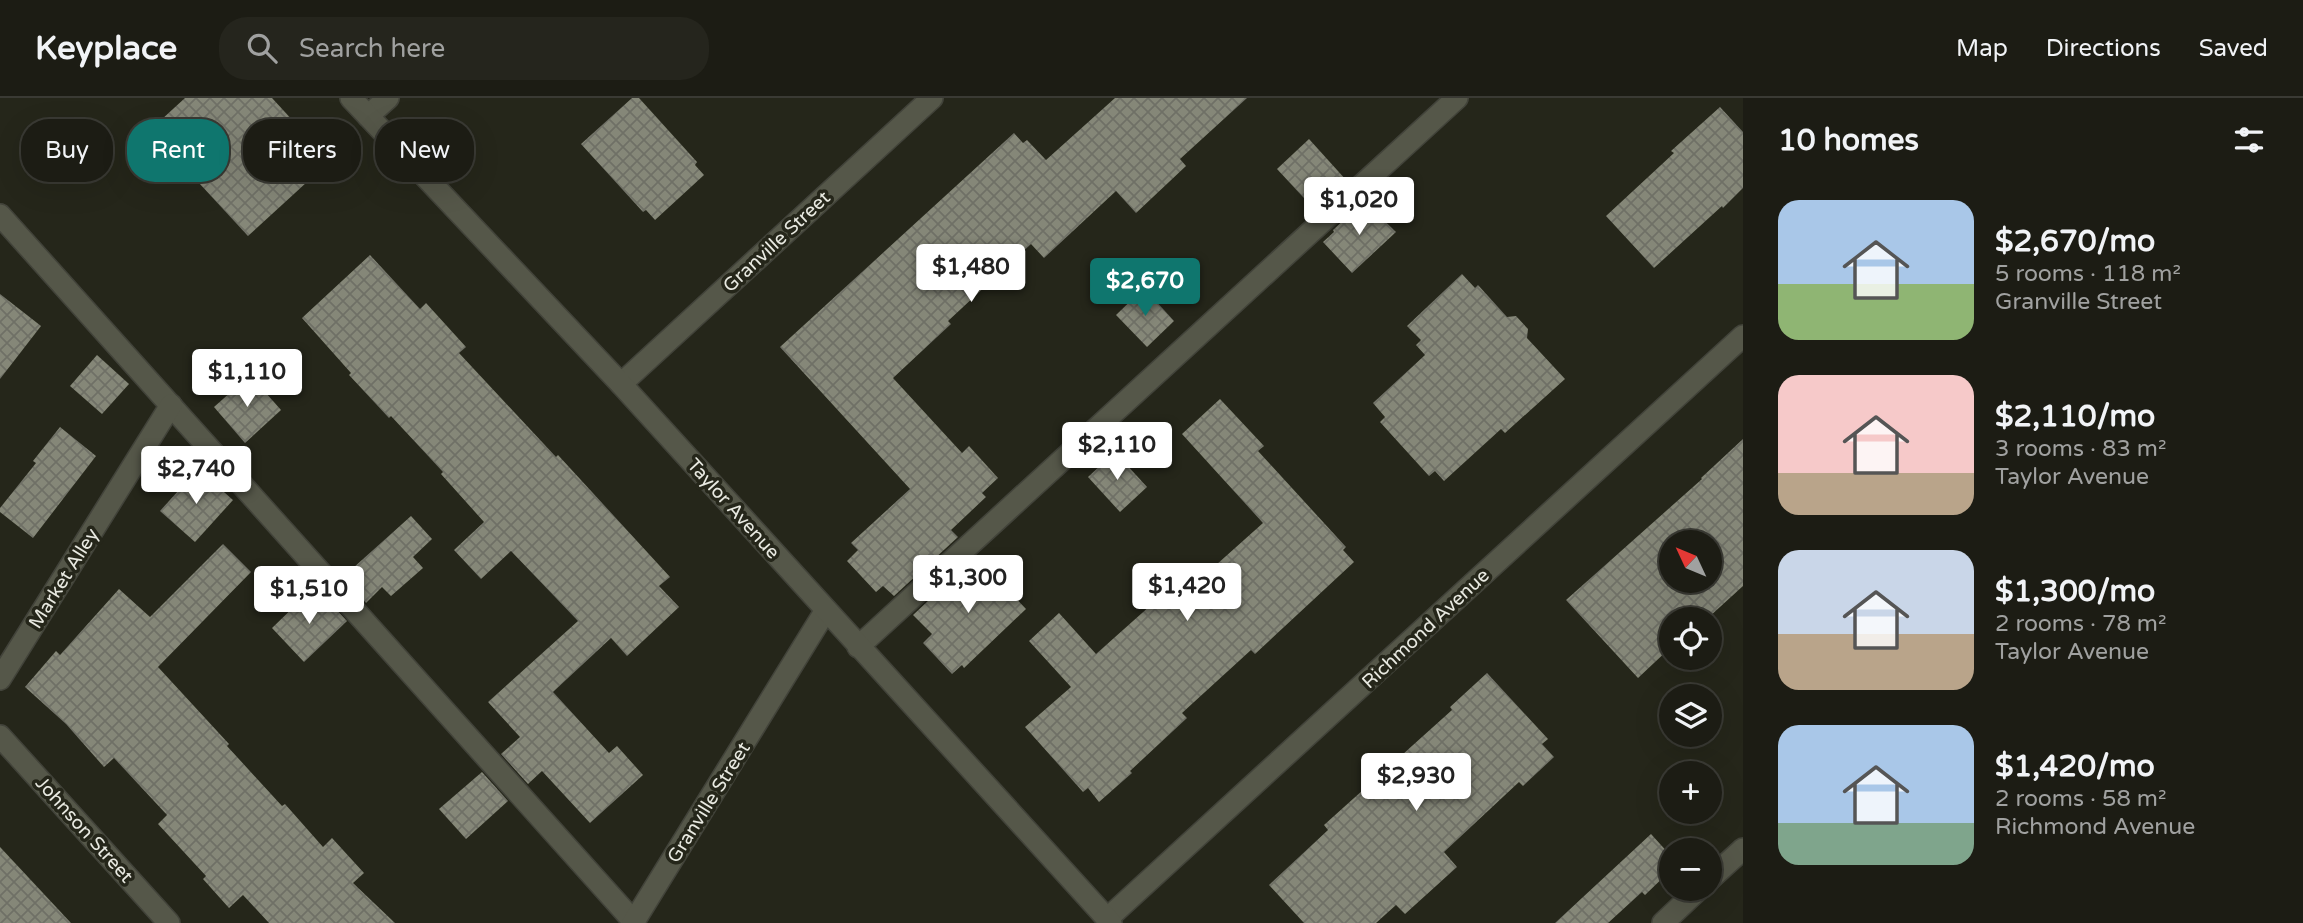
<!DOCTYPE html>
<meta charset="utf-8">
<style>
:root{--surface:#1c1c14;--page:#25251d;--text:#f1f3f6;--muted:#a0a1a0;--line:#3a3a34;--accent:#0f766e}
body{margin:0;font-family:"Varela Round",sans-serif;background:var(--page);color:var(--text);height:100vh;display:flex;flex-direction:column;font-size:26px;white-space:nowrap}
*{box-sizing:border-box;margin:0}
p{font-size:23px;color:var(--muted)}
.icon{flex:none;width:38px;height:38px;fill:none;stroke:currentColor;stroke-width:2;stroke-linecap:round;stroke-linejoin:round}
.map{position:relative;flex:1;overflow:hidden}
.drawer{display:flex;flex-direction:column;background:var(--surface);width:560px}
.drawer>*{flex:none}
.top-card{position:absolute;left:21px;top:21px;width:665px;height:63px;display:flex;gap:14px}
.needle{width:46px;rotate:314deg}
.tools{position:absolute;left:1659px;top:432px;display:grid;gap:14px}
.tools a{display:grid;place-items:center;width:63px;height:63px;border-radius:50%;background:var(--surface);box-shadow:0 7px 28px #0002,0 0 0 2px var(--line);font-size:35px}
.price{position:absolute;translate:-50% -60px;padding:0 16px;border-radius:7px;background:#fff;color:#222;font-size:23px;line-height:46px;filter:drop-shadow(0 2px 4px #0008)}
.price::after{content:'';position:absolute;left:50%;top:42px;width:21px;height:16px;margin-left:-10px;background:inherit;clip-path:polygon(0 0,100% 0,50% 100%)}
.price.on{background:var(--accent);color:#fff}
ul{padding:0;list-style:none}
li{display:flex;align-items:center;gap:21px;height:175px;padding:0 35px}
li span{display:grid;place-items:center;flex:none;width:196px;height:140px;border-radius:21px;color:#555}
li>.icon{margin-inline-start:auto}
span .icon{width:84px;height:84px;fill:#fffc;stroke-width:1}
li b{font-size:30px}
h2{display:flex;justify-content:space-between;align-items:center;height:84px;padding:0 35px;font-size:30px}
.chip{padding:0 24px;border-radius:28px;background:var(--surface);box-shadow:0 7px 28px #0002,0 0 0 2px var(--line);font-size:24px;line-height:63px}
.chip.on{background:var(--accent);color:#fff}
header{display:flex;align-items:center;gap:42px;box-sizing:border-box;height:98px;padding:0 35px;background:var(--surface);border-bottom:2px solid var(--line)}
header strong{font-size:33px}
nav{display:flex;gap:38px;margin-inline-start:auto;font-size:24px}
.search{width:490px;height:63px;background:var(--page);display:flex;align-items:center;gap:18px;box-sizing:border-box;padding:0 24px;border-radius:28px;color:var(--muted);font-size:26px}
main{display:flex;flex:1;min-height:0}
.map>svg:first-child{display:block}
.building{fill:url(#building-cross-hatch);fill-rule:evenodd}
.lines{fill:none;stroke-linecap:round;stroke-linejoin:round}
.lane-casing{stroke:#42433a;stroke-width:24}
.street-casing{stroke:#42433a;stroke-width:24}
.secondary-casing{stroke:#42433a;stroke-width:24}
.lane{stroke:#555749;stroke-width:21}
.street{stroke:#555749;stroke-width:21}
.secondary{stroke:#555749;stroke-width:21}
.labels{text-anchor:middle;stroke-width:7;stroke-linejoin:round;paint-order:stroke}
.street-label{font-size:19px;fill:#e8e9e1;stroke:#25261a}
</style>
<header>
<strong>Keyplace</strong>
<div class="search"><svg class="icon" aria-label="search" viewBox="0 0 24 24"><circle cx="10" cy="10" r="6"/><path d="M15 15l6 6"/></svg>Search here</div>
<nav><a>Map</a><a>Directions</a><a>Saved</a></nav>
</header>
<main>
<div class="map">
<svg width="1743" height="825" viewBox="0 0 1743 825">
<defs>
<pattern id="building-cross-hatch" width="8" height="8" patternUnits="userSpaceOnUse" patternTransform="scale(1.75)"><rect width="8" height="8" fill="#858778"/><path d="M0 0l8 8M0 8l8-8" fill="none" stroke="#6f7066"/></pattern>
</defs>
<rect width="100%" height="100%" fill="#25261a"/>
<g class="building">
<polygon points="185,0 272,0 330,63 248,138 150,32"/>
<polygon points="632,0 639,0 697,64 695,67 704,77 655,122 646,112 643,114 581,46"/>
<polygon points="1115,0 1247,0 1180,61 1186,68 1136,115 1116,93 1044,160 1031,146 948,223 951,226 893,280 962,355 969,348 998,380 982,395 986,399 951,432 958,439 894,498 883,488 876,494 847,463 858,452 851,445 910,391 780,249 1014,35 1023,45 1027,42 1046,62"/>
<polygon points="1720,9 1743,34 1743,90 1723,110 1722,108 1654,170 1606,118 1674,55 1671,53"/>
<polygon points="1309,41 1347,83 1315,112 1277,71"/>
<polygon points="1364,103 1396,134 1352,175 1323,144 1334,134 1333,132"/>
<polygon points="370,157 420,211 426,205 466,249 459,255 556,359 558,357 670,479 659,488 679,509 627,558 611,540 553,594 609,655 617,648 643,677 590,725 542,673 528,686 501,656 520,639 488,604 578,523 511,453 481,481 454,452 484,424 441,376 443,374 391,318 389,320 349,277 351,275 302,220"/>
<polygon points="1462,176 1475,190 1478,187 1507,219 1516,218 1528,231 1527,240 1565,281 1505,335 1501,331 1444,383 1435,373 1429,378 1380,324 1385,319 1373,305 1425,257 1416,247 1421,242 1407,228"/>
<polygon points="1144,190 1174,223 1147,249 1116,217"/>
<polygon points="0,196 41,228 0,281"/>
<polygon points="97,257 129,286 102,316 70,288"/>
<polygon points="250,277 281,312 245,345 214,309"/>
<polygon points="1220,301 1264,348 1258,353 1346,449 1343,452 1354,464 1255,556 1251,552 1182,615 1187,620 1130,673 1132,675 1099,704 1088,690 1083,694 1025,629 1071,589 1029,543 1059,515 1096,556 1160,499 1169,509 1263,425 1182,336"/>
<polygon points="60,329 96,358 33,440 0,414 0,410 36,365 33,363"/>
<path d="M1743,341V488L1709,519L1707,516L1702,522H1671V549L1638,580L1566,502L1702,381L1701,380ZM1671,444H1710V483H1671Z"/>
<polygon points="1115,354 1147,389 1120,414 1088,379"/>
<polygon points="198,371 233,402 195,444 160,413"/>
<polygon points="411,418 432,441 413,459 423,470 391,498 382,489 366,505 343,479"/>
<polygon points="223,446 251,474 158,569 229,646 227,648 282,708 285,706 323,749 332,740 364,775 353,785 395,825 269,825 243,797 229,810 203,781 206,778 158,726 167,717 114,660 104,669 66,626 25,589 56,553 60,557 119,491 150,519"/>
<polygon points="976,458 1026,511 964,570 962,567 952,576 923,545 932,536 913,517"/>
<polygon points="323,497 347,523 304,564 272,530 302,501 310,509"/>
<polygon points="1487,575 1548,641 1542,646 1554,659 1523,688 1519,684 1444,754 1457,769 1405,816 1396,807 1376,825 1304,825 1269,787 1328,732 1324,727 1452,612 1450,609"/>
<polygon points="482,674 508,703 466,741 439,711"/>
<polygon points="1651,736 1671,758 1671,772 1645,797 1642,794 1608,825 1555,825"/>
<polygon points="0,749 71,825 0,825"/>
</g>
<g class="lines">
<defs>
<g id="lane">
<polyline points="368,18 388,0"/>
<polyline points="0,117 635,825"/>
<polyline points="858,549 1457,0"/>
<polyline points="1710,781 1743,751"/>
<polyline points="1663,825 1699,791"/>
</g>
<g id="street">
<polyline points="621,286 932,0"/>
<polyline points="0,581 171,307"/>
<polyline points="0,638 169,825"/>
<polyline points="1107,821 1743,238"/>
<polyline points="633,825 826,512"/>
</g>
<polyline id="secondary" points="351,0 621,286 1111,825"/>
</defs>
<use href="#lane" class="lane-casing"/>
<use href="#street" class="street-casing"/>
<use href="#secondary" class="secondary-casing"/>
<use href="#lane" class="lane"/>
<use href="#street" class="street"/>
<use href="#secondary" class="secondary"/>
</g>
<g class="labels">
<g class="street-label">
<text transform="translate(776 143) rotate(-43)" y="7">Granville Street</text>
<text transform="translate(734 410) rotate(48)" y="7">Taylor Avenue</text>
<text transform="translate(63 480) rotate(-58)" y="7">Market Alley</text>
<text transform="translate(1425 530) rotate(-43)" y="7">Richmond Avenue</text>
<text transform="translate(708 704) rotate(-58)" y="7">Granville Street</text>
<text transform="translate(85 731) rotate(48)" y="7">Johnson Street</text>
</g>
</g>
</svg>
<div class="tools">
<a><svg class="needle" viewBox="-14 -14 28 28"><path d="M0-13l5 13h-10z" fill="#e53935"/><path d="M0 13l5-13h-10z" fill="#a0a1a0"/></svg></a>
<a><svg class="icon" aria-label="locate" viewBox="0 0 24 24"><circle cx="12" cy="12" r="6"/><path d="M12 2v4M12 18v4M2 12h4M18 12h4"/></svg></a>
<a><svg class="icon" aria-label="layers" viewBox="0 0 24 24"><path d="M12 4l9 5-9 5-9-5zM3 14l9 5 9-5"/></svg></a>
<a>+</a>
<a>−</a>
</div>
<b class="price" style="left:1359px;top:139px">$1,020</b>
<b class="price" style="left:971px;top:206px">$1,480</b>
<b class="price on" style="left:1145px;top:220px">$2,670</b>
<b class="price" style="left:247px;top:311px">$1,110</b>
<b class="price" style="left:1117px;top:384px">$2,110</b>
<b class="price" style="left:196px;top:408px">$2,740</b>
<b class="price" style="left:968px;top:517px">$1,300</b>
<b class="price" style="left:1187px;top:525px">$1,420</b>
<b class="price" style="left:309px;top:528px">$1,510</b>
<b class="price" style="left:1416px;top:715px">$2,930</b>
<div class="top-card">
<a class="chip">Buy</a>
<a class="chip on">Rent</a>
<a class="chip">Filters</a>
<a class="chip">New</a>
</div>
</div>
<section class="drawer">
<h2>10 homes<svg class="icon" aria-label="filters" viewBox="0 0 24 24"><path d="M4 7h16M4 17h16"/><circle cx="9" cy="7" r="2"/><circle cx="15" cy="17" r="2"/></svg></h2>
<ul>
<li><span style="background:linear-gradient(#a9c7e8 60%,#8fb573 0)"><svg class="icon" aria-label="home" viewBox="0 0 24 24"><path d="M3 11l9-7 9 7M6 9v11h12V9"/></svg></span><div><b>$2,670/mo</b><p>5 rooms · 118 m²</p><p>Granville Street</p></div></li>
<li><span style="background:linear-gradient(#f6c9c9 70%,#b9a48a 0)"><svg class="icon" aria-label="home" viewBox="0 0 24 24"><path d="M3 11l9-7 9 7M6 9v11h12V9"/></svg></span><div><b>$2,110/mo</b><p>3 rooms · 83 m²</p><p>Taylor Avenue</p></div></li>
<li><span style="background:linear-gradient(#c9d6e8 60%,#b9a48a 0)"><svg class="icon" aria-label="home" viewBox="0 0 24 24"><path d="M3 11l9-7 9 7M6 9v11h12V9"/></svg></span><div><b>$1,300/mo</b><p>2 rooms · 78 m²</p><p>Taylor Avenue</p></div></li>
<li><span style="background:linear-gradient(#a9c7e8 70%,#7fa58c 0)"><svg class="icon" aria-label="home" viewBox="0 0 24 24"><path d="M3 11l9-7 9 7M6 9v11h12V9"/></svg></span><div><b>$1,420/mo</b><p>2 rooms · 58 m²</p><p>Richmond Avenue</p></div></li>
</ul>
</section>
</main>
